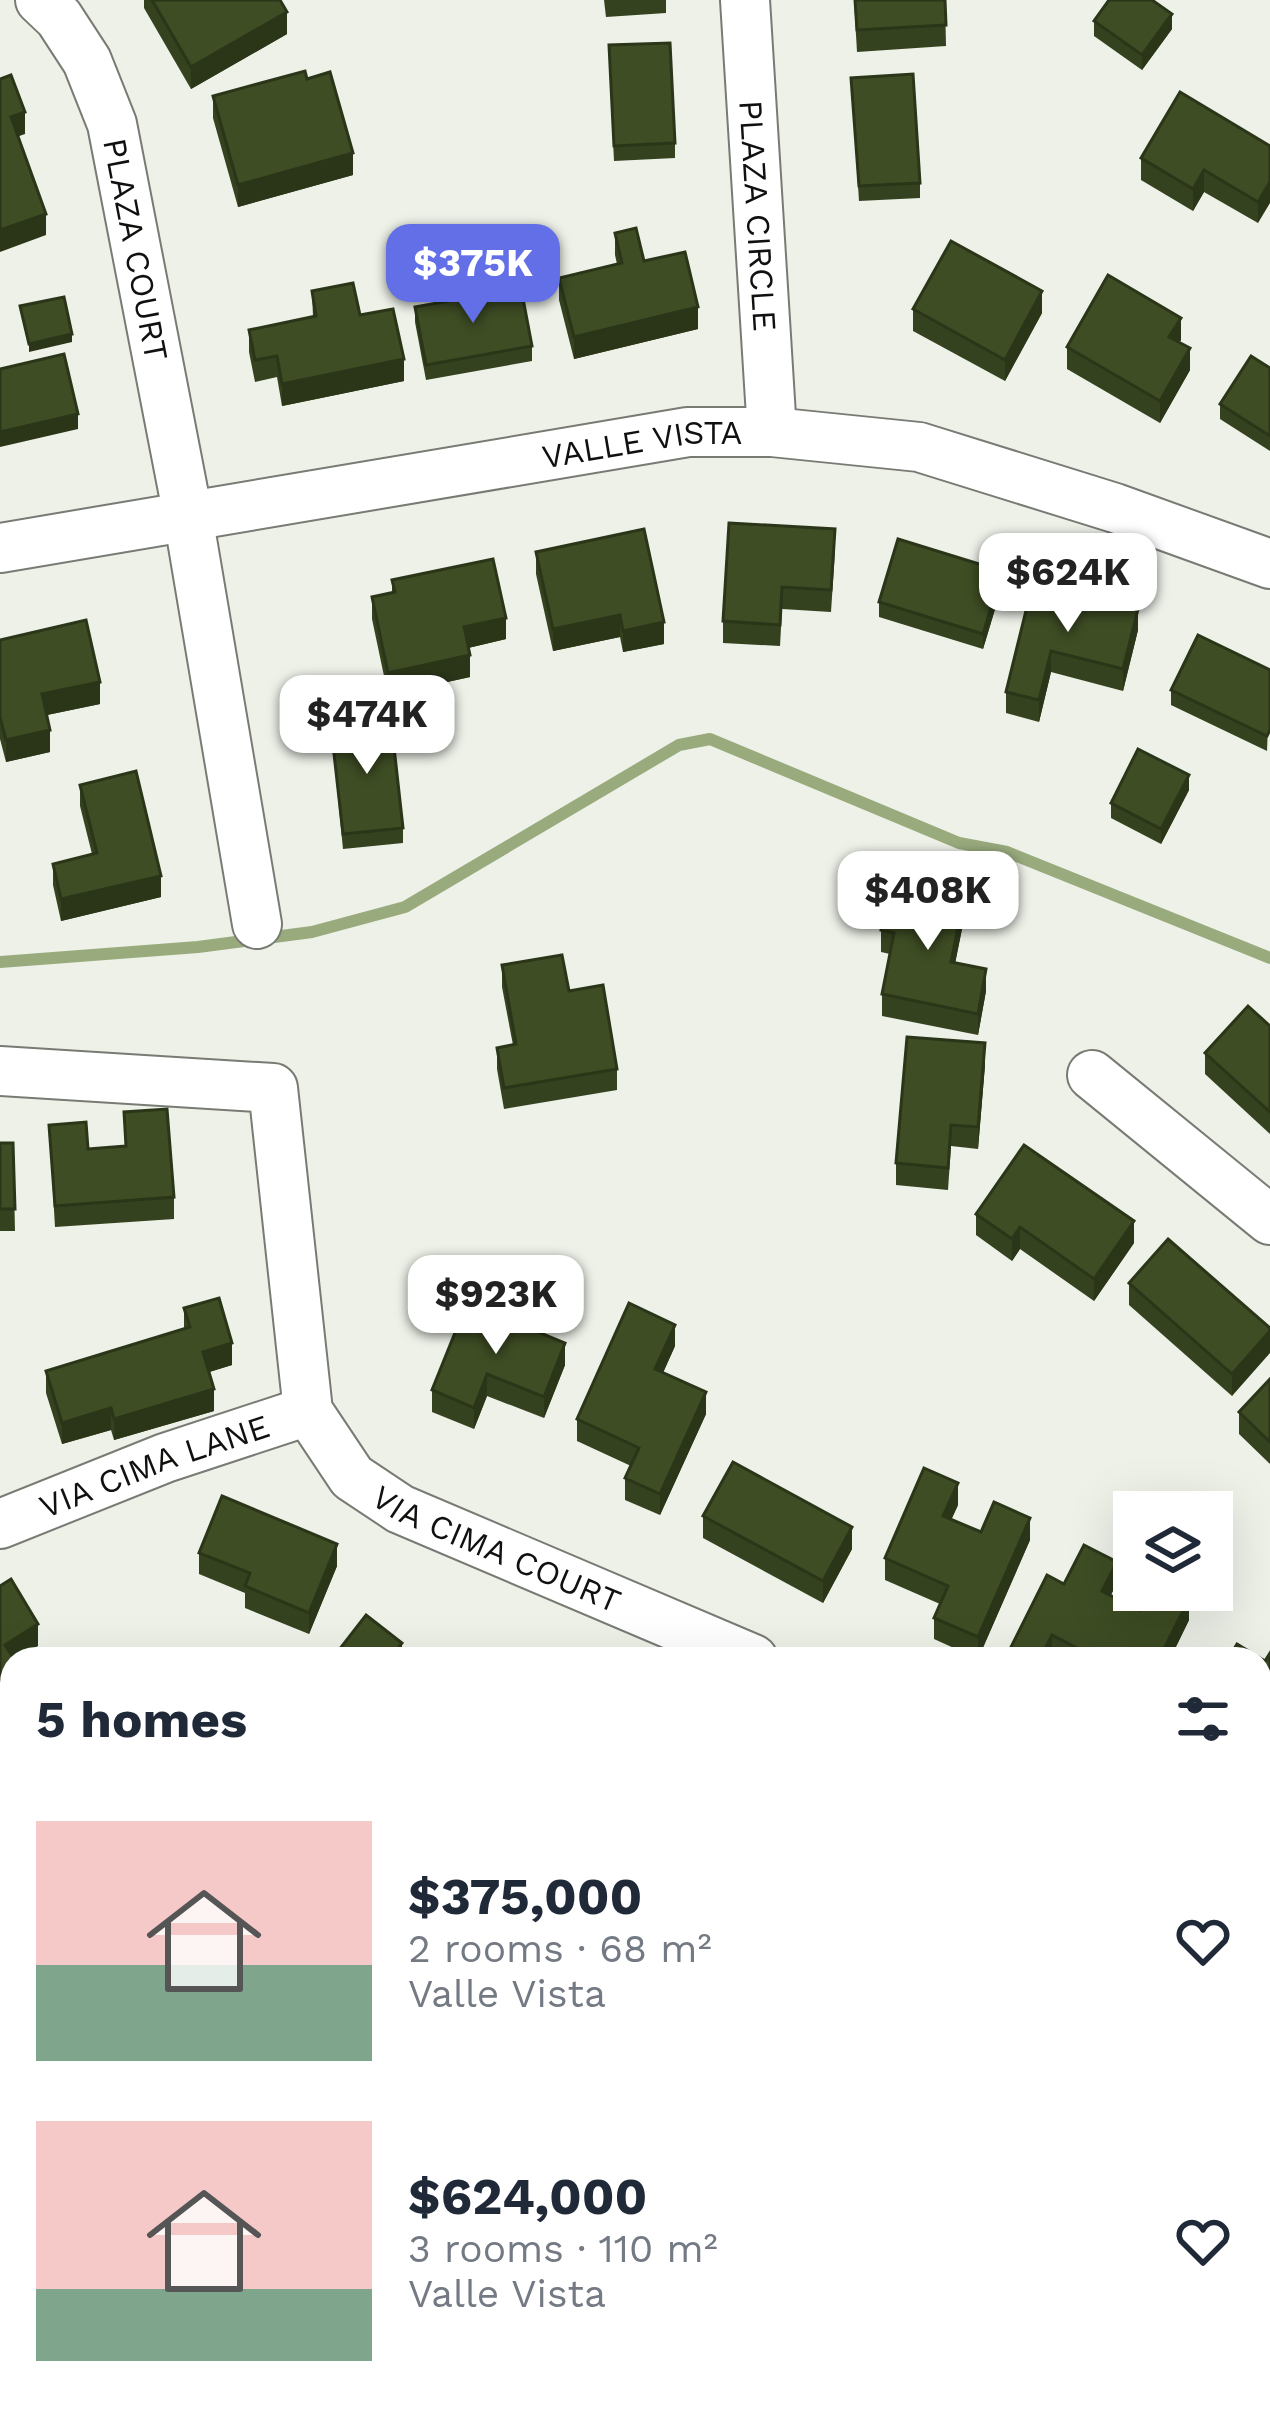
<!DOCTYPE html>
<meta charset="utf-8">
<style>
:root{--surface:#fff;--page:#f6f6f7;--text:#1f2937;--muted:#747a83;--accent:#626fe7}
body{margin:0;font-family:"Work Sans",sans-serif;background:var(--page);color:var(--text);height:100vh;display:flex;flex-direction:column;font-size:45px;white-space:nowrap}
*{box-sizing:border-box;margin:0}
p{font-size:39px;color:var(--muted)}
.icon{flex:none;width:66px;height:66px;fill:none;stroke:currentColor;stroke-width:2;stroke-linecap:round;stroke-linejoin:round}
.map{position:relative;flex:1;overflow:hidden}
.panel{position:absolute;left:0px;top:1647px;width:1272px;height:768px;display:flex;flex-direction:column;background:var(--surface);border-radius:36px 36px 0 0;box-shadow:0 12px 48px #0002}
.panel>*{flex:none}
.tools{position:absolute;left:1113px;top:1491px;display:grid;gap:24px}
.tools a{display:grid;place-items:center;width:120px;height:120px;border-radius:0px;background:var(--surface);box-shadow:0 12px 48px #0002;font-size:60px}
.price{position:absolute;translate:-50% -102px;padding:0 27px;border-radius:24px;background:#fff;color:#222;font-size:39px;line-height:78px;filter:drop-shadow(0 3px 6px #0008)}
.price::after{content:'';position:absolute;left:50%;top:72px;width:36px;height:27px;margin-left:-18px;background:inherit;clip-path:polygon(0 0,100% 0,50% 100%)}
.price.current{background:var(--accent);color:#fff}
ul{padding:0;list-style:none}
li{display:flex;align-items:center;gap:36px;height:300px;padding:0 36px}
li span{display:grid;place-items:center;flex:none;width:336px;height:240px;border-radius:0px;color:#555}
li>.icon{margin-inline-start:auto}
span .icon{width:144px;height:144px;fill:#fffc;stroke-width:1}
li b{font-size:51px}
h2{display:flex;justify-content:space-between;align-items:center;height:144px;padding:0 36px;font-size:51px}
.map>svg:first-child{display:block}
.green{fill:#d2dfc0}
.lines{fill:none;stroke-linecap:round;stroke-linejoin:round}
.stream{stroke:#99aa7d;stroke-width:12}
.street-casing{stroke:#787b73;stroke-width:52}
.street{stroke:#fff;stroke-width:48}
.wall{fill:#35421f}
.shaded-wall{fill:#2b3619}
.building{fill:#3e4d24;stroke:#2b3619;stroke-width:3}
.labels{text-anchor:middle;stroke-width:12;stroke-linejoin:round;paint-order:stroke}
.street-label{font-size:33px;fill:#0f110e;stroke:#fafef5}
</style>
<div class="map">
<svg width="1270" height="2415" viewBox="0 0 1270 2415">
<rect width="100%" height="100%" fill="#edf1e8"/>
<g class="green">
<polygon points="0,1892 12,1920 12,2038 0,2044"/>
<polygon points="329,2403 553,2403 559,2415 331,2415"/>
</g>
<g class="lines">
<polyline class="stream" points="0,962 198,947 312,932 405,907 679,745 710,739 959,843 1007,852 1270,958"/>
<defs>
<g id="street">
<path id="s1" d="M40,0L59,18L87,61L112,124L188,516L257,924"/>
<path id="s2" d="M745,0L772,432"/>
<path id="s3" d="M0,548L688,432H772L919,447L1115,508L1270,564"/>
<path id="s4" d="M0,1071L273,1088L308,1411L352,1477L400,1509L753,1659"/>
<polyline points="1092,1075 1270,1220"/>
<path id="s5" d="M0,1524L165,1458L308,1411"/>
<polyline points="1260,1874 1270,1879"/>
<polyline points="1260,2055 1270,2026"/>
<polyline points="593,2403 598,2415"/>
<polyline points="1136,2415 1139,2403"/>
</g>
</defs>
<use href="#street" class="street-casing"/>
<use href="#street" class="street"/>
</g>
<g class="wall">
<polygon points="144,0 280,0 287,34 191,89 144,8"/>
<polygon points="604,0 666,0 666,13 606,17"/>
<polygon points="854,0 945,0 946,46 857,52"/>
<polygon points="1094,21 1172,29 1142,70 1094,36"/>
<polygon points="609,60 675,143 675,158 614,161"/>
<polygon points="851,78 920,183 920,198 859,201"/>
<polygon points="307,79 353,175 238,207 213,118 213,96"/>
<polygon points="1270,146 1258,223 1204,192 1193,211 1141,180 1141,158"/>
<polygon points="615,233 644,261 698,329 574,359 559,300 559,278 617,264 615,255"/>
<polygon points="312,291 360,315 404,381 282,406 277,377 255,382 249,352 249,330 313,317"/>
<polygon points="415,307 532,346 532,361 426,380 415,322"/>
<polygon points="913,309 1042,313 1005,381 913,331"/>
<polygon points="1181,340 1179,342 1190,370 1160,423 1067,369 1067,347"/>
<polygon points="1270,368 1270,451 1220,419 1220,404"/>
<polygon points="835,551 831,612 782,609 780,646 723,643 723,621"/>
<polygon points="536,552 664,644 623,652 620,637 553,651 536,574"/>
<polygon points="392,580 506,639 468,648 470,677 388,695 372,619 372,597 392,593"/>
<polygon points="1033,582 1138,630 1123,691 1051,672 1039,722 1006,713 1006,692"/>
<polygon points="1002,586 983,649 879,617 879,602"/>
<polygon points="0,640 100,704 47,715 50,752 6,762 0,739"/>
<polygon points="1270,670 1267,751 1171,705 1171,690"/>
<polygon points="331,727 403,828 403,843 343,849"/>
<polygon points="80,785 161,897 61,921 53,885 53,864 92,854 80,806"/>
<polygon points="1189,790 1161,844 1111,818 1111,803"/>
<polygon points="963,924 955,963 986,991 978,1035 882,1016 882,994 890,954 881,952 881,930"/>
<polygon points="502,965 569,991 617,1069 617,1090 504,1109 497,1069 497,1048 513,1045 502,987"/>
<polygon points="1270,1026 1270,1134 1205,1074 1205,1053"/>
<polygon points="985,1065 978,1149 951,1146 948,1190 896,1185 896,1163"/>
<polygon points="124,1112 174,1197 174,1219 55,1227 49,1125 88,1149 125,1146"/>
<polygon points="0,1143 13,1143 15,1231 0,1231"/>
<polygon points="976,1214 1134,1243 1094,1301 1020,1249 1012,1261 976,1235"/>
<polygon points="1129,1283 1270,1328 1232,1396 1129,1305"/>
<polygon points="184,1308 232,1365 209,1372 214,1411 114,1440 111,1430 62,1444 46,1393 46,1371 184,1329"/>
<polygon points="565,1343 565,1365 544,1418 487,1396 474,1429 432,1412 432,1390"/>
<polygon points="675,1346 663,1373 706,1414 660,1515 625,1500 625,1478 631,1466 577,1441 577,1419"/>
<polygon points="1270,1379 1270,1464 1239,1434 1239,1412"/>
<polygon points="958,1505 951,1520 981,1532 1030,1540 978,1659 934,1639 934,1618 940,1604 885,1580 885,1558"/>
<polygon points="703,1516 852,1549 823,1603 703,1538"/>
<polygon points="199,1553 337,1566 309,1634 245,1608 245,1593 199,1574"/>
<polygon points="1117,1583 1110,1596 1139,1610 1189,1620 1170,1659 1056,1659 1052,1657 1051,1659 1010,1659 1010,1649 1064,1584"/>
<polygon points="1260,2253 1270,2253 1270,2325 1260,2320"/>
<polygon points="1270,2327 1270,2393 1260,2388 1260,2348"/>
<polygon points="889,2403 1041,2403 1036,2415 915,2415"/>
</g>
<g class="shaded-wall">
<polygon points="287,12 287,34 191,89 191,67"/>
<polygon points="1172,14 1172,29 1142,70 1142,55"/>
<polygon points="25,112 25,134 11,139 11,117"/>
<polygon points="353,153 353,175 238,207 238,185"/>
<polygon points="1204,170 1204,192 1193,211 1193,189"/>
<polygon points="1270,182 1270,203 1258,223 1258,202"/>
<polygon points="46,214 46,235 0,252 0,230"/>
<polygon points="1042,291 1042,313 1005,381 1005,360"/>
<polygon points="698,307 698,329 574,359 574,337"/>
<polygon points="1181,318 1181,340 1169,358 1169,337"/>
<polygon points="72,334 72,342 29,352 29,344"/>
<polygon points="1190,348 1190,370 1160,423 1160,401"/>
<polygon points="404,359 404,381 282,406 282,384"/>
<polygon points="78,414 78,429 0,447 0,432"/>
<polygon points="1002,571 1002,586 983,649 983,634"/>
<polygon points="1138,609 1138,630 1123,691 1123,669"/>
<polygon points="620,615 620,637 553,651 553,629"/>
<polygon points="506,618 506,639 464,649 464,627"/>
<polygon points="664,622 664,644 623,652 623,631"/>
<polygon points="1051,651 1051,672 1039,722 1039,700"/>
<polygon points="470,655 470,677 388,695 388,673"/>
<polygon points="100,682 100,704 42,716 42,694"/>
<polygon points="50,730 50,752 6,762 6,740"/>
<polygon points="1189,775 1189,790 1161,844 1161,829"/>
<polygon points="161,876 161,897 61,921 61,899"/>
<polygon points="963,902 963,924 951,984 951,962"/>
<polygon points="986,969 986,991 978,1035 978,1014"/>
<polygon points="985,1043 985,1065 978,1149 978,1127"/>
<polygon points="1134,1221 1134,1243 1094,1301 1094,1279"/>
<polygon points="1020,1227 1020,1249 1012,1261 1012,1239"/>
<polygon points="675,1325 675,1346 655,1390 655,1369"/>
<polygon points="1270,1331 1270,1353 1232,1396 1232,1374"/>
<polygon points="232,1343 232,1365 203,1374 203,1352"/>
<polygon points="565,1343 565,1365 544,1418 544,1397"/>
<polygon points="487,1374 487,1396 474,1429 474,1408"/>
<polygon points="214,1389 214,1411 114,1440 114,1419"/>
<polygon points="706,1392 706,1414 660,1515 660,1494"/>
<polygon points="111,1408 111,1430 62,1444 62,1423"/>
<polygon points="958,1483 958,1505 943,1538 943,1516"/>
<polygon points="1030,1518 1030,1540 978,1659 978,1637"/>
<polygon points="852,1527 852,1549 823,1603 823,1581"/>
<polygon points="337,1544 337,1566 309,1634 309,1613"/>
<polygon points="1117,1562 1117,1583 1102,1613 1102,1591"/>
<polygon points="1189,1599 1189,1620 1170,1659 1159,1659"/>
<polygon points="38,1624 38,1646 17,1659 12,1659 5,1645"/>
<polygon points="1052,1635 1052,1657 1051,1659 1040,1659"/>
<polygon points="402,1643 402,1658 390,1659"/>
<polygon points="12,1667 12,1689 0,1697 0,1675"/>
<polygon points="1270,1777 1270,1798 1260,1814 1260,1793"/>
<polygon points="1032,2403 1041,2403 1036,2415 1027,2415"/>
</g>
<g class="building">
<polygon points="152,0 280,0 287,12 191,67"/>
<polygon points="855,0 945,0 946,25 857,30"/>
<polygon points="1109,0 1152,0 1172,14 1142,55 1094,21"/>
<polygon points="670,43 675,143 614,146 609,45"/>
<polygon points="305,71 307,79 330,72 353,153 238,185 213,96"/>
<polygon points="913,74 920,183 859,186 851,78"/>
<polygon points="11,75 25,112 11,117 46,214 0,230 0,79"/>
<polygon points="1180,92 1270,146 1270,182 1258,202 1204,170 1193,189 1141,158"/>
<polygon points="636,228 644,261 685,252 698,307 574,337 559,278 622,263 615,233"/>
<polygon points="951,241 1042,291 1005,360 913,309"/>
<polygon points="1108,275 1181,318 1169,337 1190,348 1160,401 1067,347"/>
<polygon points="353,283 360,315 393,309 404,359 282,384 277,356 255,360 249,330 316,316 312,291"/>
<polygon points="521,288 532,346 426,365 415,307"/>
<polygon points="64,297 72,334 29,344 20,306"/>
<polygon points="64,354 78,414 0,432 0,369"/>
<polygon points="1251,356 1270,368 1270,436 1220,404"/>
<polygon points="729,523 835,529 831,590 782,587 780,625 723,621"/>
<polygon points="644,529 664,622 623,631 620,615 553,629 536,552"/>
<polygon points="898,539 1002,571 983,634 879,602"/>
<polygon points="493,559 506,618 464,627 470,655 388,673 372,597 395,592 392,580"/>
<polygon points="1033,582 1138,609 1123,669 1051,651 1039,700 1006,692"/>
<polygon points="86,620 100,682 42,694 50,730 6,740 0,717 0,640"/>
<polygon points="1198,635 1270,670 1270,730 1267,736 1171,690"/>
<polygon points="391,720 403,828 343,834 331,727"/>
<polygon points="1138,749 1189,775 1161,829 1111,803"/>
<polygon points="136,771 161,876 61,899 53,864 97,853 80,785"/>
<polygon points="889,887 963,902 951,962 986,969 978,1014 882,994 894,933 881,930"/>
<polygon points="562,955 569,991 603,985 617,1069 504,1088 497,1048 516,1044 502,965"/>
<polygon points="1248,1006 1270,1026 1270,1112 1205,1053"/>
<polygon points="907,1037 985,1043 978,1127 951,1125 948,1168 896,1163"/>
<polygon points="167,1109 174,1197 55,1206 49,1125 86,1122 88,1149 126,1146 124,1112"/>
<polygon points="0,1143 13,1143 15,1209 0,1209"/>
<polygon points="1024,1145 1134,1221 1094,1279 1020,1227 1012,1239 976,1214"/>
<polygon points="1168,1239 1270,1328 1270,1331 1232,1374 1129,1283"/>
<polygon points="219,1298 232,1343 203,1352 214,1389 114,1419 111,1408 62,1423 46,1371 190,1327 184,1308"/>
<polygon points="467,1303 565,1343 544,1397 487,1374 474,1408 432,1390"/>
<polygon points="629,1303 675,1325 655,1369 706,1392 660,1494 625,1478 639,1448 577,1419"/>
<polygon points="1270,1379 1270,1442 1239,1412"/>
<polygon points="733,1462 852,1527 823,1581 703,1516"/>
<polygon points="924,1468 958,1483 943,1516 981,1532 994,1502 1030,1518 978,1637 934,1618 948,1586 885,1558"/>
<polygon points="222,1496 337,1544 309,1613 245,1586 250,1573 199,1553"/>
<polygon points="1084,1545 1117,1562 1102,1591 1139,1610 1149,1590 1172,1590 1189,1599 1159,1659 1098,1659 1052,1635 1040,1659 1030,1659 1010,1649 1047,1575 1064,1584"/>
<polygon points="11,1579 38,1624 5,1645 14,1659 12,1659 12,1667 0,1675 0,1586"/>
<polygon points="366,1615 402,1643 390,1659 332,1659"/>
<polygon points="1237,1644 1265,1661 1270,1653 1270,1777 1260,1793 1260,1659 1228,1659"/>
<polygon points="1262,2249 1270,2253 1270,2304 1260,2299 1260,2253"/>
<polygon points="1270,2327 1270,2371 1260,2366 1260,2348"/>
<polygon points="916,2403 1032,2403 1027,2415 944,2415"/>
</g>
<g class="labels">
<g class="street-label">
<text dy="12" stroke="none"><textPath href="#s2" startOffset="216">PLAZA CIRCLE</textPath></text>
<text dy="12" stroke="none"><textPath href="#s1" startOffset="273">PLAZA COURT</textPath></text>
<text dy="12" stroke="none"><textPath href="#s3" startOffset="651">VALLE VISTA</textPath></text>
<text dy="12" stroke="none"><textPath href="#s5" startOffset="165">VIA CIMA LANE</textPath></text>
<text dy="12" stroke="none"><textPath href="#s4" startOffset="840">VIA CIMA COURT</textPath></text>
</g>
</g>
</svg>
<div class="tools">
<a><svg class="icon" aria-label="layers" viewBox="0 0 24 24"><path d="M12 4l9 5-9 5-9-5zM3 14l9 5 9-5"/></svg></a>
</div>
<b class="price current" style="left:473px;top:326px">$375K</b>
<b class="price" style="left:1068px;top:635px">$624K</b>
<b class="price" style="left:367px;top:777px">$474K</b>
<b class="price" style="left:928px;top:953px">$408K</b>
<b class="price" style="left:496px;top:1357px">$923K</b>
<section class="panel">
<h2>5 homes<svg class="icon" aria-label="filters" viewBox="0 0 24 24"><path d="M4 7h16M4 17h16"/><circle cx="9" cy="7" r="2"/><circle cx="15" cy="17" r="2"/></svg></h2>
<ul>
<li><span style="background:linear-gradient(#f6c9c9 60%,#7fa58c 0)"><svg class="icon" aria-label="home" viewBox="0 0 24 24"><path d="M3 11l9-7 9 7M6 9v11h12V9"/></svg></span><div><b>$375,000</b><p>2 rooms · 68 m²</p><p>Valle Vista</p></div><svg class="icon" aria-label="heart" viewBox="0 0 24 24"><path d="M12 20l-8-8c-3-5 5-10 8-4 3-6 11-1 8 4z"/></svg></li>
<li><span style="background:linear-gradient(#f6c9c9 70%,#7fa58c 0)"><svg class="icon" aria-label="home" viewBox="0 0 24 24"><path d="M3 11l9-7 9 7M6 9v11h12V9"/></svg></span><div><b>$624,000</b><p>3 rooms · 110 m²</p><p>Valle Vista</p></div><svg class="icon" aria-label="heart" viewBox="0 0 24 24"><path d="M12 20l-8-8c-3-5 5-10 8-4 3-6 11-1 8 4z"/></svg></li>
</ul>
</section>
</div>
